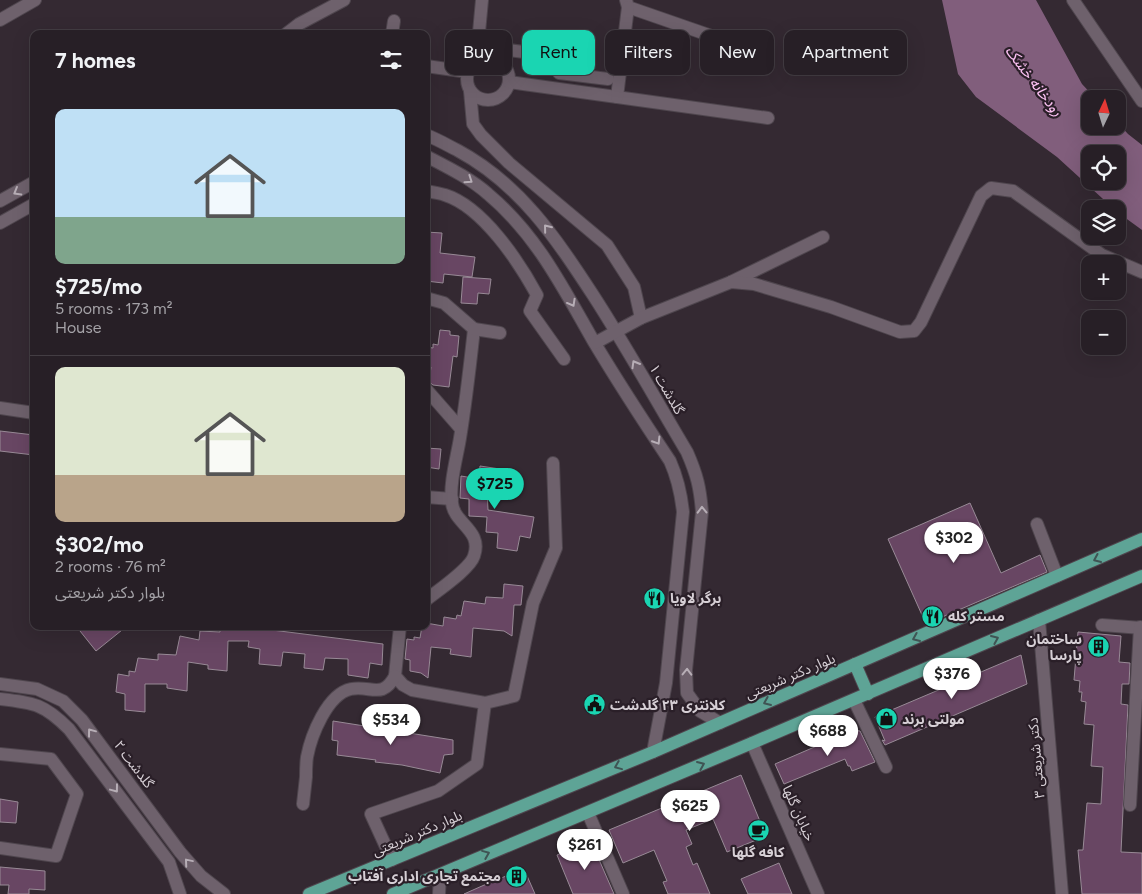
<!DOCTYPE html>
<meta charset="utf-8">
<style>
:root{--surface:#271f26;--page:#332c32;--text:#f1f3f6;--muted:#a4a2a7;--line:#433d43;--accent:#1ad5b2}
body{margin:0;font-family:Figtree,"Noto Sans Arabic",sans-serif;background:var(--page);color:var(--text);height:100vh;display:flex;flex-direction:column;font-size:19px;white-space:nowrap}
*{box-sizing:border-box;margin:0}
p{font-size:16px;color:var(--muted)}
.icon{flex:none;width:28px;height:28px;fill:none;stroke:currentColor;stroke-width:2;stroke-linecap:round;stroke-linejoin:round}
.map{position:relative;flex:1;overflow:hidden}
.details{position:absolute;left:30px;top:30px;width:400px;height:600px;display:flex;flex-direction:column;background:var(--surface);border-radius:10px;box-shadow:0 5px 20px #0002,0 0 0 1px var(--line)}
.details>*{flex:none}
.top-card{position:absolute;left:445px;top:30px;width:475px;height:45px;display:flex;gap:10px}
.needle{width:32px;rotate:4deg}
.buttons{position:absolute;left:1081px;top:90px;display:grid;gap:10px}
.buttons a{display:grid;place-items:center;width:45px;height:45px;border-radius:10px;background:var(--surface);box-shadow:0 5px 20px #0002,0 0 0 1px var(--line);font-size:25px}
.price{position:absolute;translate:-50% -42px;padding:0 11px;border-radius:18px;background:#fff;color:#222;font-size:16px;line-height:32px;filter:drop-shadow(0 1px 2px #0008)}
.price::after{content:'';position:absolute;left:50%;top:30px;width:15px;height:11px;margin-left:-8px;background:inherit;clip-path:polygon(0 0,100% 0,50% 100%)}
.price.selected{background:var(--accent);color:#111}
ul{padding:0;list-style:none}
li{display:grid;align-content:center;gap:10px;height:265px;padding:0 25px}
li+li{border-top:1px solid var(--line)}
li span{display:grid;place-items:center;height:155px;border-radius:10px;color:#555}
li>.icon{margin-inline-start:auto}
span .icon{width:90px;height:90px;fill:#fffc;stroke-width:1}
li b{font-size:21px}
h2{display:flex;justify-content:space-between;align-items:center;height:60px;padding:0 25px;font-size:21px}
.tag{padding:0 18px;border-radius:10px;background:var(--surface);box-shadow:0 5px 20px #0002,0 0 0 1px var(--line);font-size:18px;line-height:45px}
.tag.selected{background:var(--accent);color:#111}
.map>svg:first-child{display:block}
.water{fill:#815e7c;fill-rule:evenodd}
.building{fill:#684663;stroke:#988a96}
.lines{fill:none;stroke-linecap:round;stroke-linejoin:round}
.minor-casing{stroke:#4f464e;stroke-width:14}
.major-casing{stroke:#4f464e;stroke-width:14}
.minor{stroke:#6e616c;stroke-width:12}
.major{stroke:#5ea496;stroke-width:12}
.oneway{stroke:#b7aeb6}
.oneway2{stroke:#3f5454}
.labels{text-anchor:middle;stroke-width:4.5;stroke-linejoin:round;paint-order:stroke}
.street-label{font-size:14px;fill:#d6cfd5;stroke:#2a1f28}
.poi-label{font-size:14px;font-weight:bold;fill:#d6cfd5;stroke:#2a1f28;text-anchor:start}
.water-label{font-size:15px;font-style:italic;fill:#fdc2f4;stroke:#2a1f28}
</style>
<div class="map">
<svg width="1142" height="894" viewBox="0 0 1142 894">
<rect width="100%" height="100%" fill="#342932"/>
<path class="water" d="M942,0H1036L1082,84L1096,99H1090V126H1118V123L1128,134L1142,145V230L1120,214L1118,209H1114L1057,157L976,97L958,74ZM1090,154H1118V181H1090Z"/>
<g class="building">
<polygon points="426,232 442,233 440,253 475,257 472,277 444,274 443,283 426,281"/>
<polygon points="463,277 491,279 489,294 478,293 477,304 461,303"/>
<polygon points="440,330 450,331 450,335 459,336 457,357 453,356 449,387 433,385 429,382 431,367 426,366 426,347 433,348 433,344 438,345"/>
<polygon points="0,431 34,435 34,455 0,451"/>
<polygon points="426,448 441,449 439,469 426,467"/>
<polygon points="480,466 500,469 499,488 487,489 488,510 534,517 530,538 520,536 517,551 497,548 498,533 486,532 487,517 469,516 469,499 460,498 461,476 479,479"/>
<polygon points="970,503 1001,573 1040,555 1047,572 926,624 888,539"/>
<polygon points="504,584 523,586 521,605 514,605 512,636 504,631 473,628 471,657 450,654 451,649 431,647 428,678 421,673 410,671 410,660 405,659 407,639 414,640 414,637 420,638 422,626 426,626 426,623 443,626 444,617 456,619 457,615 461,616 464,601 485,604 486,597 503,598"/>
<polygon points="76,626 127,626 96,651"/>
<polygon points="220,626 240,626 383,644 382,665 370,663 368,678 348,675 348,659 325,658 323,670 304,668 305,654 283,652 281,666 259,664 260,649 248,647 249,641 228,641 227,671 208,669 208,665 188,662 187,691 167,688 167,684 145,684 145,712 125,710 125,694 116,692 118,674 129,676 129,671 135,672 138,658 158,660 158,654 176,655 180,636 199,640 200,631 220,632"/>
<polygon points="1078,632 1121,636 1119,662 1130,663 1129,684 1122,684 1121,704 1128,705 1121,852 1142,853 1142,894 1082,894 1078,850 1083,850 1087,803 1101,804 1103,767 1091,766 1094,725 1084,724 1086,702 1081,701 1082,692 1079,692 1080,681 1074,680"/>
<polygon points="1021,655 1027,684 885,745 882,740 885,741 875,717"/>
<polygon points="333,721 453,740 453,754 444,755 440,773 402,765 375,762 376,760 337,755 338,741 332,740"/>
<polygon points="854,730 860,731 875,762 852,771 850,766 848,766 845,759 784,784 775,764"/>
<polygon points="741,775 766,836 727,852 713,819 686,830 692,844 686,847 693,865 697,863 710,894 668,894 663,882 667,881 654,850 623,863 609,830"/>
<polygon points="0,799 18,802 16,823 0,822"/>
<polygon points="584,844 594,848 614,894 573,894 557,855"/>
<polygon points="779,863 792,894 748,894 741,879"/>
<polygon points="0,867 45,871 45,890 29,889 29,894 8,894 9,885 0,885"/>
<polygon points="524,869 535,894 464,894 491,882"/>
</g>
<g class="lines">
<defs>
<g id="minor">
<polyline points="626,0 628,7 726,41"/>
<polyline points="1073,0 1142,101"/>
<polyline points="0,20 35,0"/>
<polyline points="286,34 299,24 344,0"/>
<polyline points="392,34 394,21"/>
<polyline points="478,46 562,57"/>
<polyline points="477,54 482,0"/>
<circle cx="488" cy="79" r="21"/>
<polyline points="426,66 468,72"/>
<polyline points="559,73 608,79"/>
<polyline points="509,82 768,118"/>
<polyline points="470,91 473,124 481,135 509,163 607,245 634,287 641,318"/>
<polyline points="617,97 628,7"/>
<path d="M426,135C437,139 447,145 457,150C520,184 555,237 593,295C626,346 656,400 687,452C697,475 700,487 702,512L686,670L687,693L700,711L720,723"/>
<path d="M426,156C447,167 470,178 488,194C537,235 563,288 594,342C618,382 644,422 670,461C678,479 681,493 683,512L666,683L653,752"/>
<path d="M426,191C432,192 439,193 445,195C483,207 519,262 537,295L530,311L564,359"/>
<polyline points="0,201 34,182"/>
<polyline points="0,223 34,204"/>
<polyline points="731,282 823,237"/>
<path d="M426,298L444,303L474,329C470,365 466,402 460,438C457,457 449,484 452,503C454,524 483,530 474,556C470,569 437,591 426,600"/>
<polyline points="474,329 500,333"/>
<polyline points="595,343 641,318 731,282 754,284 831,307 900,332 914,331 921,322 981,196 991,188 1013,191 1102,255 1142,272"/>
<polyline points="426,389 461,429"/>
<polyline points="0,408 34,413"/>
<polyline points="426,497 452,499"/>
<polyline points="1037,524 1057,576"/>
<polyline points="1039,620 1062,894"/>
<polyline points="1102,625 1142,628"/>
<polyline points="400,626 395,676 403,685 412,690 485,703"/>
<polyline points="0,684 37,689 63,701 82,720 180,852 201,876 224,894"/>
<path d="M0,699C35,703 44,704 69,729L169,862L180,894"/>
<polyline points="854,700 886,767"/>
<polyline points="752,743 818,894"/>
<polyline points="0,754 51,759 77,794 56,856 0,848"/>
<path d="M303,804C304,795 305,786 306,777C306,770 306,764 307,757C311,736 327,694 351,689C371,685 382,700 395,676"/>
<polyline points="1130,805 1140,627"/>
<polyline points="588,813 623,894"/>
<polyline points="392,860 371,814 438,791 477,764 485,703 514,696 533,603 556,548 553,463"/>
<polyline points="439,894 440,875"/>
</g>
<g id="major">
<polyline points="855,664 868,694"/>
<polyline points="309,894 653,752 1142,539"/>
<polyline points="393,894 752,743 1142,576"/>
</g>
</defs>
<use href="#minor" class="minor-casing"/>
<use href="#major" class="major-casing"/>
<use href="#minor" class="minor"/>
<use href="#major" class="major"/>
</g>
<defs><path id="oneway-chevron" d="M-2-3.5L2.5 0L-2 3.5" fill="none" stroke-width="1.6" stroke-linecap="round" stroke-linejoin="round" transform="scale(1.25)"/></defs>
<g class="oneway">
<use href="#oneway-chevron" transform="translate(469 180) rotate(34)"/>
<use href="#oneway-chevron" transform="translate(17 192) rotate(150)"/>
<use href="#oneway-chevron" transform="translate(547 228) rotate(-129)"/>
<use href="#oneway-chevron" transform="translate(572 303) rotate(61)"/>
<use href="#oneway-chevron" transform="translate(635 364) rotate(-120)"/>
<use href="#oneway-chevron" transform="translate(657 441) rotate(58)"/>
<use href="#oneway-chevron" transform="translate(702 510) rotate(-91)"/>
<use href="#oneway-chevron" transform="translate(687 672) rotate(-89)"/>
<use href="#oneway-chevron" transform="translate(91 732) rotate(-127)"/>
<use href="#oneway-chevron" transform="translate(115 789) rotate(53)"/>
<use href="#oneway-chevron" transform="translate(188 862) rotate(-130)"/>
</g>
<g class="oneway2">
<use href="#oneway-chevron" transform="translate(1097 559) rotate(156)"/>
<use href="#oneway-chevron" transform="translate(916 638) rotate(157)"/>
<use href="#oneway-chevron" transform="translate(995 639) rotate(-23)"/>
<use href="#oneway-chevron" transform="translate(767 702) rotate(157)"/>
<use href="#oneway-chevron" transform="translate(701 765) rotate(-23)"/>
<use href="#oneway-chevron" transform="translate(618 766) rotate(158)"/>
<use href="#oneway-chevron" transform="translate(486 854) rotate(-22)"/>
</g>
<defs>
<symbol id="restaurant-disc" viewBox="-11 -11 22 22"><circle r="9.5" fill="#1ad5b2" stroke="#2a1f28"/><path d="M-5-6h1v4h1v-4h1v4h1v-4h1v5L-1.5 .5V6h-2V.5L-5-1ZM5-6V6H3V1.5H1.5Q1.5-4 5-6Z" fill="#111"/></symbol>
<symbol id="building-disc" viewBox="-11 -11 22 22"><circle r="9.5" fill="#1ad5b2" stroke="#2a1f28"/><path d="M-4-6H4V6H1V3H-1V6H-4ZM-2.5-4.3h1.7v1.8h-1.7ZM.8-4.3h1.7v1.8H.8ZM-2.5-1h1.7V.8h-1.7ZM.8-1h1.7V.8H.8Z" fill="#111"/></symbol>
<symbol id="civic-disc" viewBox="-11 -11 22 22"><circle r="9.5" fill="#1ad5b2" stroke="#2a1f28"/><path d="M-.6-6.5H3V-4.5H.6V-3L4-1V1h2V6H-6V1h2V-1L-.6-3ZM-1.2 2.5V6h2.4V2.5Z" fill="#111"/></symbol>
<symbol id="shop-disc" viewBox="-11 -11 22 22"><circle r="9.5" fill="#1ad5b2" stroke="#2a1f28"/><path d="M-5-2.5h2.3a2.7 3.5 0 0 1 5.4 0H5L5.5 6h-11ZM-1.5-2.5h3a1.5 2.3 0 0 0-3 0Z" fill="#111"/></symbol>
<symbol id="cafe-disc" viewBox="-11 -11 22 22"><circle r="9.5" fill="#1ad5b2" stroke="#2a1f28"/><path d="M-5.5-4.5H6V0H3Q3 3.5 0 3.5H-2.5Q-5.5 3.5-5.5 0ZM3-3.2v2h1.7v-2ZM-6 4.5H4V6H-6Z" fill="#111"/></symbol>
</defs>
<g fill-rule="evenodd">
<use href="#restaurant-disc" x="642" y="586" width="25" height="25"/>
<use href="#restaurant-disc" x="920" y="604" width="25" height="25"/>
<use href="#building-disc" x="1086" y="634" width="25" height="25"/>
<use href="#civic-disc" x="582" y="692" width="25" height="25"/>
<use href="#shop-disc" x="874" y="706" width="25" height="25"/>
<use href="#cafe-disc" x="746" y="818" width="25" height="25"/>
<use href="#building-disc" x="504" y="864" width="25" height="25"/>
</g>
<g class="labels">
<g class="street-label">
<text transform="translate(667 389) rotate(60)" y="5">گلدشت ۱</text>
<text transform="translate(790 676) rotate(-23)" y="5">بلوار دکتر شریعتی</text>
<text transform="translate(1036 758) rotate(-95)" y="5">۳ دکتر شریعتی</text>
<text transform="translate(134 764) rotate(53)" y="5">گلدشت ۲</text>
<text transform="translate(799 813) rotate(66)" y="5">خیابان گلها</text>
<text transform="translate(417 833) rotate(-23)" y="5">بلوار دکتر شریعتی</text>
</g>
<g class="poi-label">
<text x="670" y="603">برگر لاویا</text>
<text x="948" y="621">مستر کله</text>
<text x="1082" y="644" text-anchor="end">ساختمان<tspan x="1082" dy="16">پارسا</tspan></text>
<text x="610" y="710">کلانتری ۲۳ گلدشت</text>
<text x="902" y="724">مولتی برند</text>
<text x="758" y="857" text-anchor="middle">کافه گلها</text>
<text x="501" y="881" text-anchor="end">مجتمع تجاری اداری آفتاب</text>
</g>
<g class="water-label">
<text transform="translate(1034 81) rotate(53)" y="5">رودخانه خشک</text>
</g>
</g>
</svg>
<div class="buttons">
<a><svg class="needle" viewBox="-14 -14 28 28"><path d="M0-13l5 13h-10z" fill="#e53935"/><path d="M0 13l5-13h-10z" fill="#a4a2a7"/></svg></a>
<a><svg class="icon" aria-label="locate" viewBox="0 0 24 24"><circle cx="12" cy="12" r="6"/><path d="M12 2v4M12 18v4M2 12h4M18 12h4"/></svg></a>
<a><svg class="icon" aria-label="layers" viewBox="0 0 24 24"><path d="M12 4l9 5-9 5-9-5zM3 14l9 5 9-5"/></svg></a>
<a>+</a>
<a>−</a>
</div>
<b class="price selected" style="left:495px;top:510px">$725</b>
<b class="price" style="left:954px;top:564px">$302</b>
<b class="price" style="left:952px;top:700px">$376</b>
<b class="price" style="left:391px;top:746px">$534</b>
<b class="price" style="left:828px;top:757px">$688</b>
<b class="price" style="left:690px;top:832px">$625</b>
<b class="price" style="left:585px;top:871px">$261</b>
<div class="top-card">
<a class="tag">Buy</a>
<a class="tag selected">Rent</a>
<a class="tag">Filters</a>
<a class="tag">New</a>
<a class="tag">Apartment</a>
</div>
<section class="details">
<h2>7 homes<svg class="icon" aria-label="filters" viewBox="0 0 24 24"><path d="M4 7h16M4 17h16"/><circle cx="9" cy="7" r="2"/><circle cx="15" cy="17" r="2"/></svg></h2>
<ul>
<li><span style="background:linear-gradient(#bfe0f5 70%,#7fa58c 0)"><svg class="icon" aria-label="home" viewBox="0 0 24 24"><path d="M3 11l9-7 9 7M6 9v11h12V9"/></svg></span><div><b>$725/mo</b><p>5 rooms · 173 m²</p><p>House</p></div></li>
<li><span style="background:linear-gradient(#dfe7d0 70%,#b9a48a 0)"><svg class="icon" aria-label="home" viewBox="0 0 24 24"><path d="M3 11l9-7 9 7M6 9v11h12V9"/></svg></span><div><b>$302/mo</b><p>2 rooms · 76 m²</p><p>بلوار دکتر شریعتی</p></div></li>
</ul>
</section>
</div>
